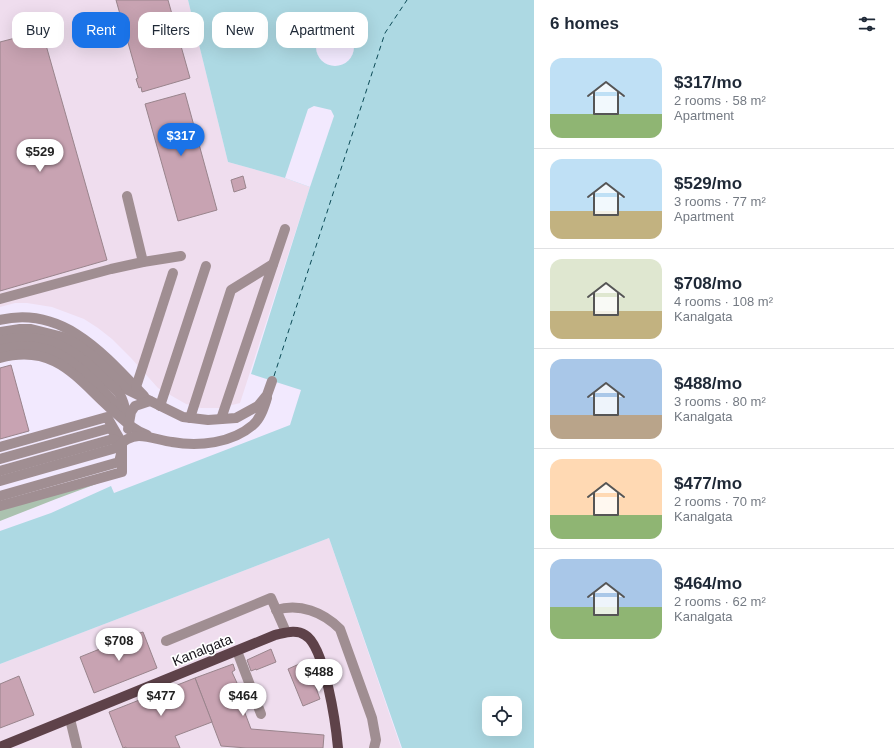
<!DOCTYPE html>
<meta charset="utf-8">
<style>
:root{--surface:#fff;--page:#f6f6f7;--text:#1f2937;--muted:#747a83;--line:#e0e1e3;--accent:#1a73e8}
body{margin:0;font-family:Helvetica,sans-serif;background:var(--page);color:var(--text);height:100vh;display:flex;flex-direction:column;font-size:15px;white-space:nowrap}
*{box-sizing:border-box;margin:0}
p{font-size:13px;color:var(--muted)}
.icon{flex:none;width:22px;height:22px;fill:none;stroke:currentColor;stroke-width:2;stroke-linecap:round;stroke-linejoin:round}
.map{position:relative;flex:1;overflow:hidden}
.side{display:flex;flex-direction:column;background:var(--surface);width:360px}
.side>*{flex:none}
.hud{position:absolute;left:12px;top:12px;width:380px;height:36px;display:flex;gap:8px}
.tools{position:absolute;left:482px;top:696px;display:grid;gap:8px}
.tools a{display:grid;place-items:center;width:40px;height:40px;border-radius:8px;background:var(--surface);box-shadow:0 4px 16px #0002;font-size:20px}
.price{position:absolute;translate:-50% -34px;padding:0 9px;border-radius:14px;background:#fff;color:#222;font-size:13px;line-height:26px;filter:drop-shadow(0 1px 2px #0008)}
.price::after{content:'';position:absolute;left:50%;top:24px;width:12px;height:9px;margin-left:-6px;background:inherit;clip-path:polygon(0 0,100% 0,50% 100%)}
.price.on{background:var(--accent);color:#fff}
ul{padding:0;list-style:none}
li{display:flex;align-items:center;gap:12px;height:100px;padding:0 16px}
li+li{border-top:1px solid var(--line)}
li span{display:grid;place-items:center;flex:none;width:112px;height:80px;border-radius:12px;color:#555}
li>.icon{margin-inline-start:auto}
span .icon{width:48px;height:48px;fill:#fffc;stroke-width:1}
li b{font-size:17px}
h2{display:flex;justify-content:space-between;align-items:center;height:48px;padding:0 16px;font-size:17px}
.pill{padding:0 14px;border-radius:12px;background:var(--surface);box-shadow:0 4px 16px #0002;font-size:14px;line-height:36px}
.pill.on{background:var(--accent);color:#fff}
main{display:flex;flex:1;min-height:0}
.map>svg:first-child{display:block}
.industrial{fill:#efddee}
.green{fill:#abc2af}
.water{fill:#add9e3;fill-rule:evenodd}
.pier{fill:#f2e9fe}
.lines{fill:none;stroke-linecap:round;stroke-linejoin:round}
.ferry{stroke:#0b4a56;stroke-width:1;stroke-dasharray:5 4;stroke-linecap:butt}
.building{fill:#c8a3b2;stroke:#99848c}
.minor{stroke:#a08e92;stroke-width:10}
.major{stroke:#5e4249;stroke-width:10}
.labels{text-anchor:middle;stroke-width:3.5;stroke-linejoin:round;paint-order:stroke}
.street-label{font-size:14px;fill:#16131a;stroke:#fff}
</style>
<main>
<div class="map">
<svg width="534" height="748" viewBox="0 0 534 748">
<rect width="100%" height="100%" fill="#f2e9fe"/>
<g class="industrial">
<polygon points="0,0 188,0 228,162 285,178 310,187 240,403 220,408 201,408 186,404 158,388 131,358 112,339 98,328 84,319 52,307 27,303 15,303 0,307"/>
<polygon points="329,538 401,748 0,748 0,664"/>
</g>
<polygon class="green" points="107,480 56,499 0,521 0,508"/>
<path class="water" d="M188,0H534V748H402L329,538L0,664V531L51,513L111,486L114,493L290,425L301,390L251,374L310,187L285,178L228,162ZM489,703H515V729H489Z"/>
<g class="pier">
<circle cx="335" cy="47" r="19"/>
<polygon points="314,106 331,110 334,116 310,187 285,178 308,109"/>
</g>
<g class="lines">
<polyline class="ferry" points="274,376 385,33 407,0"/>
</g>
<g class="building">
<polygon points="116,0 168,0 190,78 142,92 141,87 139,88 136,79 138,78"/>
<polygon points="42,31 107,260 0,291 0,42"/>
<polygon points="185,93 217,210 178,221 145,104"/>
<polygon points="243,176 246,188 234,192 231,180"/>
<polygon points="11,365 29,431 0,439 0,368"/>
<polygon points="143,632 157,668 94,693 80,657 127,638 126,637"/>
<polygon points="271,649 276,662 256,670 256,669 251,671 247,660"/>
<polygon points="306,661 320,699 303,706 288,669"/>
<polygon points="233,664 235,670 232,672 237,683 234,684 251,729 324,735 323,748 247,748 221,746 195,678"/>
<polygon points="19,676 34,715 0,728 0,684"/>
<polygon points="195,678 212,722 175,736 180,748 126,748 126,747 123,748 109,712"/>
</g>
<g class="lines">
<g class="minor">
<polyline points="127,196 143,262"/>
<polyline points="0,299 111,269 143,262 181,256"/>
<path d="M0,320C63,305 105,355 144,396"/>
<polyline points="0,332 20,329 31,329 63,337 78,345 93,356 126,389 183,417 208,420 236,418 258,406 267,395 272,381"/>
<path d="M0,341C43,330 74,348 103,378C108,383 117,389 120,395C125,403 126,414 128,422"/>
<path d="M0,350C40,338 68,355 96,383C106,393 114,402 122,413"/>
<path d="M0,358C59,342 80,384 119,416C128,424 136,431 147,435"/>
<polyline points="136,387 173,273"/>
<polyline points="160,406 206,266"/>
<polyline points="190,418 231,290 273,264"/>
<polyline points="221,419 285,229"/>
<polyline points="128,429 131,412 135,406 150,401"/>
<polyline points="0,447 107,417 122,443 122,472 0,506"/>
<polyline points="0,459 110,428 116,435"/>
<polyline points="0,471 113,439 122,443"/>
<path d="M0,481L116,448C123,442 129,436 139,436C150,436 162,441 172,442C199,447 232,443 253,425C261,418 264,407 267,398"/>
<polyline points="0,496 119,462 121,454"/>
<path d="M276,610C300,603 323,612 340,629L372,718L376,740L374,748"/>
<polyline points="166,641 271,598 286,632"/>
<polyline points="237,651 261,714"/>
<polyline points="70,719 77,748"/>
</g>
<path class="major" d="M0,747L275,635C285,633 296,629 305,635C325,646 336,726 338,748"/>
</g>
<g class="labels">
<g class="street-label">
<text transform="translate(202 650) rotate(-22)" y="5">Kanalgata</text>
</g>
</g>
</svg>
<div class="tools">
<a><svg class="icon" aria-label="locate" viewBox="0 0 24 24"><circle cx="12" cy="12" r="6"/><path d="M12 2v4M12 18v4M2 12h4M18 12h4"/></svg></a>
</div>
<b class="price on" style="left:181px;top:157px">$317</b>
<b class="price" style="left:40px;top:173px">$529</b>
<b class="price" style="left:119px;top:662px">$708</b>
<b class="price" style="left:319px;top:693px">$488</b>
<b class="price" style="left:161px;top:717px">$477</b>
<b class="price" style="left:243px;top:717px">$464</b>
<div class="hud">
<a class="pill">Buy</a>
<a class="pill on">Rent</a>
<a class="pill">Filters</a>
<a class="pill">New</a>
<a class="pill">Apartment</a>
</div>
</div>
<section class="side">
<h2>6 homes<svg class="icon" aria-label="filters" viewBox="0 0 24 24"><path d="M4 7h16M4 17h16"/><circle cx="9" cy="7" r="2"/><circle cx="15" cy="17" r="2"/></svg></h2>
<ul>
<li><span style="background:linear-gradient(#bfe0f5 70%,#8fb573 0)"><svg class="icon" aria-label="home" viewBox="0 0 24 24"><path d="M3 11l9-7 9 7M6 9v11h12V9"/></svg></span><div><b>$317/mo</b><p>2 rooms · 58 m²</p><p>Apartment</p></div></li>
<li><span style="background:linear-gradient(#bfe0f5 65%,#c2b280 0)"><svg class="icon" aria-label="home" viewBox="0 0 24 24"><path d="M3 11l9-7 9 7M6 9v11h12V9"/></svg></span><div><b>$529/mo</b><p>3 rooms · 77 m²</p><p>Apartment</p></div></li>
<li><span style="background:linear-gradient(#dfe7d0 65%,#c2b280 0)"><svg class="icon" aria-label="home" viewBox="0 0 24 24"><path d="M3 11l9-7 9 7M6 9v11h12V9"/></svg></span><div><b>$708/mo</b><p>4 rooms · 108 m²</p><p>Kanalgata</p></div></li>
<li><span style="background:linear-gradient(#a9c7e8 70%,#b9a48a 0)"><svg class="icon" aria-label="home" viewBox="0 0 24 24"><path d="M3 11l9-7 9 7M6 9v11h12V9"/></svg></span><div><b>$488/mo</b><p>3 rooms · 80 m²</p><p>Kanalgata</p></div></li>
<li><span style="background:linear-gradient(#ffd9b3 70%,#8fb573 0)"><svg class="icon" aria-label="home" viewBox="0 0 24 24"><path d="M3 11l9-7 9 7M6 9v11h12V9"/></svg></span><div><b>$477/mo</b><p>2 rooms · 70 m²</p><p>Kanalgata</p></div></li>
<li><span style="background:linear-gradient(#a9c7e8 60%,#8fb573 0)"><svg class="icon" aria-label="home" viewBox="0 0 24 24"><path d="M3 11l9-7 9 7M6 9v11h12V9"/></svg></span><div><b>$464/mo</b><p>2 rooms · 62 m²</p><p>Kanalgata</p></div></li>
</ul>
</section>
</main>
